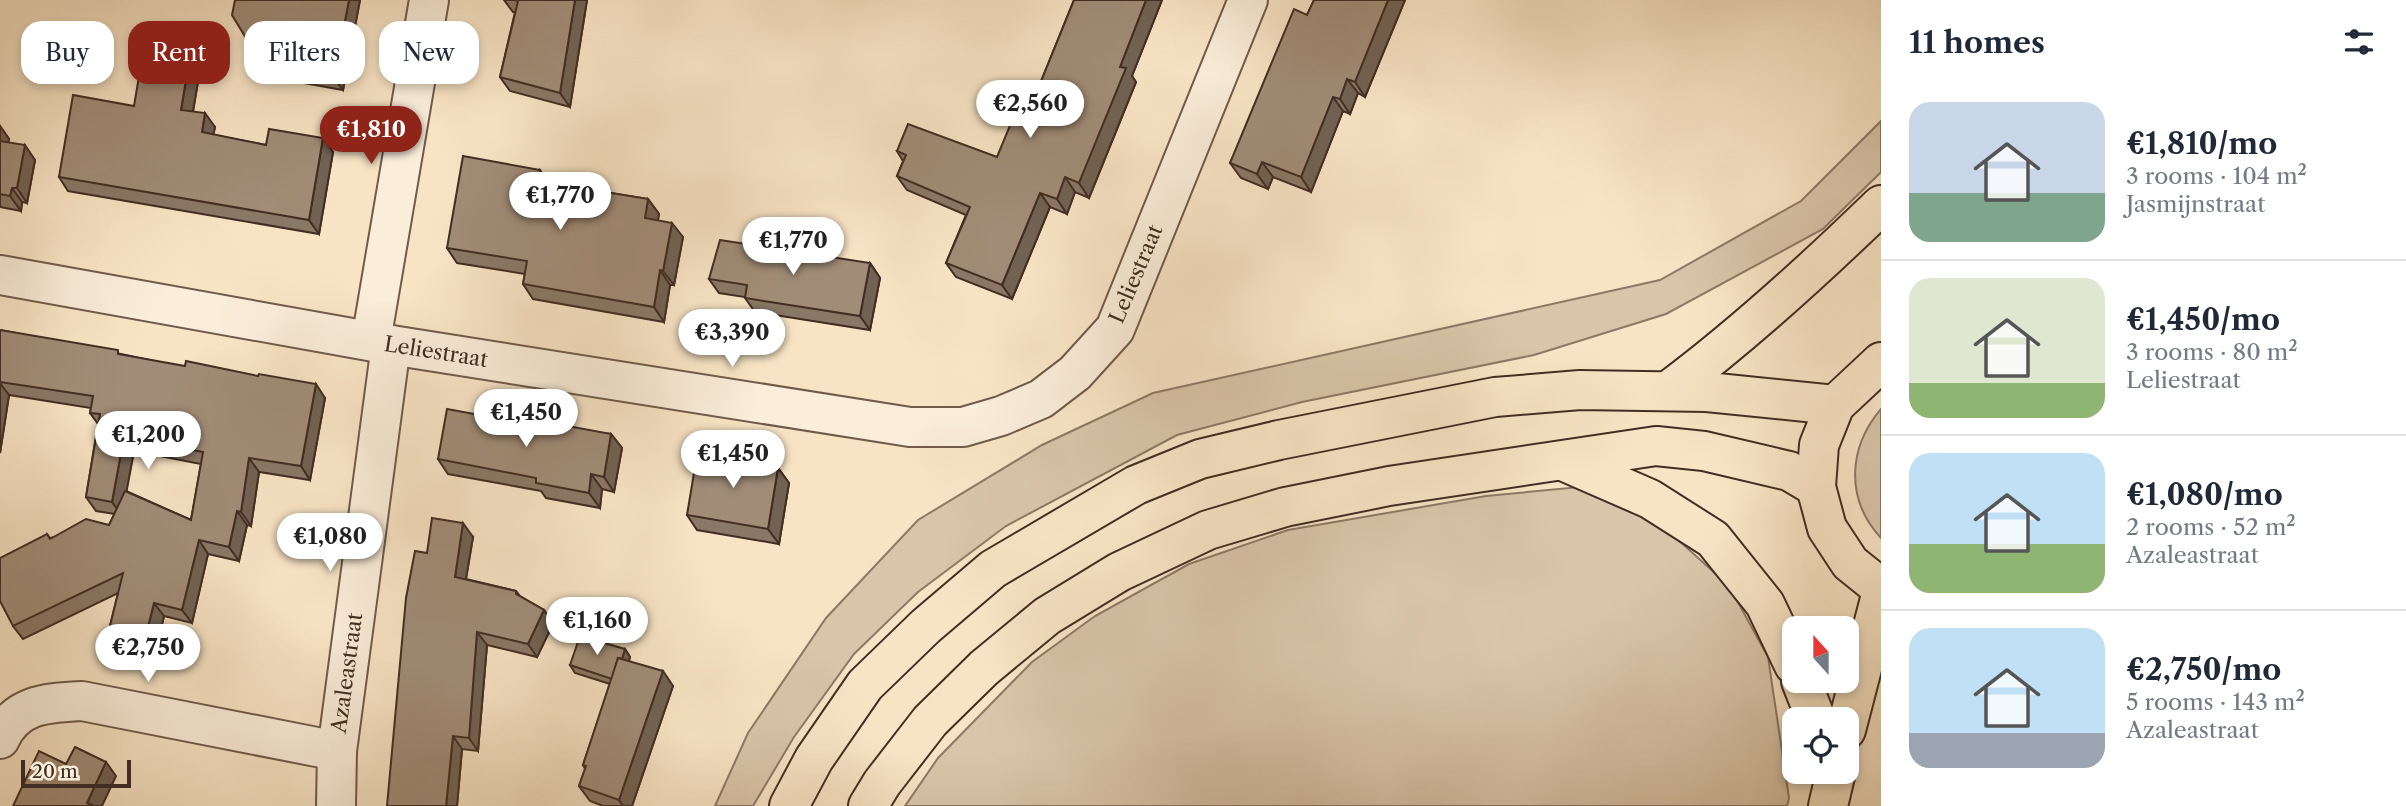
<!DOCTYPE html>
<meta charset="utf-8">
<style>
:root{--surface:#fff;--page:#f2f2f3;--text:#1f2937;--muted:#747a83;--line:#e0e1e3;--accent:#8f2418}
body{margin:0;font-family:"Libre Caslon Text",serif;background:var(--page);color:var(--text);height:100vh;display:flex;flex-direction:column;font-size:26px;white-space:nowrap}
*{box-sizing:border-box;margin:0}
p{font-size:23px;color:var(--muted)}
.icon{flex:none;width:38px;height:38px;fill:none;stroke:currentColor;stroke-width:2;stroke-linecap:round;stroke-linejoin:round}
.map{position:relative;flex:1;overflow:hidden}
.sheet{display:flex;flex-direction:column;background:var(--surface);width:525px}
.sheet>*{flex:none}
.guide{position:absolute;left:21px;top:21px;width:665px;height:63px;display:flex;gap:14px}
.needle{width:46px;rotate:339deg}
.fabs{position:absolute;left:1782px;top:616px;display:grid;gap:14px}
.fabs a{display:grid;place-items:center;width:77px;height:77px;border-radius:14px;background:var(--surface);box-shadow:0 4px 10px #0003;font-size:35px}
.scale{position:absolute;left:21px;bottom:18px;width:110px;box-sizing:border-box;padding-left:7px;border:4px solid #422d22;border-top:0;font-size:19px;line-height:24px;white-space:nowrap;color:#422d22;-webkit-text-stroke:5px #faedd9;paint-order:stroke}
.price{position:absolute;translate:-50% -60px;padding:0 16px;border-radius:24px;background:#fff;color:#222;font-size:23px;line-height:46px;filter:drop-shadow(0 2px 4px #0008)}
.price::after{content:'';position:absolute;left:50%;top:42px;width:21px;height:16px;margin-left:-10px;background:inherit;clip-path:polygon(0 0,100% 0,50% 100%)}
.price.active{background:var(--accent);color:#fff}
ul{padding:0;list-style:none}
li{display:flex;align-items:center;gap:21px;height:175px;padding:0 28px}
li+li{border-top:2px solid var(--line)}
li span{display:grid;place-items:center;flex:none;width:196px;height:140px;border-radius:21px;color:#555}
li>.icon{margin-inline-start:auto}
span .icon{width:84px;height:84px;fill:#fffc;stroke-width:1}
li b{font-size:30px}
h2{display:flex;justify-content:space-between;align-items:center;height:84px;padding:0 28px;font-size:30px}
.pill{padding:0 24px;border-radius:21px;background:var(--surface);box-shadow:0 4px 10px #0003;font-size:24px;line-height:63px}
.pill.active{background:var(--accent);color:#fff}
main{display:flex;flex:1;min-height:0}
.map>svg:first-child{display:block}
.green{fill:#d9c5a9;stroke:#8e7966;stroke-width:2}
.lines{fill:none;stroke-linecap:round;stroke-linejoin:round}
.street-casing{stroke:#705b4b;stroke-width:42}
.highway-casing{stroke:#422d22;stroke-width:42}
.street{stroke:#faedd9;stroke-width:38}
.highway{stroke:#f8e4c5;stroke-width:38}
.wall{fill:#8a7866;stroke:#422d22;stroke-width:2;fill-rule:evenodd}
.shaded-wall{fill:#716253;stroke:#422d22;stroke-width:2}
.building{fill:#a18c77;stroke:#422d22;stroke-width:2}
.labels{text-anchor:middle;stroke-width:7;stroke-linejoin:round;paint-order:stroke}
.street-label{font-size:21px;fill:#422d22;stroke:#faedd9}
</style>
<main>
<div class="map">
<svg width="1881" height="806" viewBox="0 0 1881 806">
<rect width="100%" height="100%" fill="#f8e4c5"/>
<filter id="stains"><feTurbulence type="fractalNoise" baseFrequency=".00286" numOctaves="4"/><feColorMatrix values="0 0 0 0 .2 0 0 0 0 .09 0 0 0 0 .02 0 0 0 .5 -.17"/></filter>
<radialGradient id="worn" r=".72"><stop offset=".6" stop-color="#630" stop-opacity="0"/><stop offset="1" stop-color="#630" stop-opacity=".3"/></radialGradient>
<g class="green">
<polygon points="1881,121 1881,172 1823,229 1666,314 1534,355 1302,402 1177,435 1006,526 918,592 854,654 794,737 753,806 715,806 748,733 826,618 918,520 1042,445 1153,393 1660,280 1801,201"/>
<path d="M1881,409V538C1845,499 1848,448 1881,409Z"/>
<polygon points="1580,487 1642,512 1675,537 1729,586 1768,657 1789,798 1787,806 905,806 938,758 1032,662 1095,616 1189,564 1288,530 1486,496"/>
</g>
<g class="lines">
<defs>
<g id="street">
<polyline points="0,275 391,345 910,427 963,427 1001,416 1041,399 1075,373 1115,329 1248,0"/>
<polyline points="371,341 429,0"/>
<path d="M0,739C16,703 48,703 82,701L337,751"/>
<polyline points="336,806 337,751 391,345"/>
</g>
<g id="highway">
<polyline points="1881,362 1835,405 1819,445 1816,487 1827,528 1850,563 1881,588"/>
<path d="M1668,391C1743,335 1813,271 1881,205"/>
<polyline points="1563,461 1650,499 1713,539 1765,604 1794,665"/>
<polyline points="1801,681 1816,719"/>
<polyline points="1846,730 1881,595"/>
<polyline points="789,806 814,759 865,685 926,626 993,569 1136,485 1200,459 1279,440 1495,397 1580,390 1707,392 1835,405"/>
<polyline points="868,806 882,783 930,721 984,668 1047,616 1119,572 1208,530 1285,507 1389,486 1656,446 1704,451 1789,471 1816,487"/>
<polyline points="1828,806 1836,772"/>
</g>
</defs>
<use href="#street" class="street-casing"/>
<use href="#highway" class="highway-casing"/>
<use href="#street" class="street"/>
<use href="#highway" class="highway"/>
</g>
<g class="wall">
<polygon points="360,0 343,90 282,79 273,66 275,55 255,51 246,38"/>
<polygon points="504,0 587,0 570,107 510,91 500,77 515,12 513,12"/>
<polygon points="1074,0 1162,0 1132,76 1136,82 1089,198 1075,192 1067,214 1050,207 1012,299 956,277 946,263 966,215 907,190 897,176 903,161 897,151 997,157 1027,116"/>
<polygon points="1314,0 1405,0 1365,97 1358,93 1350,114 1343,111 1311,192 1273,177 1268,189 1241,178 1230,163 1307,15"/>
<polygon points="203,52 193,111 215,127 213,135 266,145 333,152 319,234 68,191 59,177 134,106"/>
<polygon points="0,126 9,139 8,142 35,160 27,203 22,202 21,211 0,207"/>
<polygon points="549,183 648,199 659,214 658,220 683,237 674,285 670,285 664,322 533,299 523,284 525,274 457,263 447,248"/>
<polygon points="870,263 880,278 870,330 755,312 745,298 745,297 719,293 709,279"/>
<path d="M0,330L121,354L325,398L310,480L259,472L251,526L247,525L239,561L208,554L192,623L164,616L155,653L119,644L109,630L118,593L23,639L13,626L47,534L50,538L109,525L115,514L96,511L86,497L98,424L90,413L91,408L9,395L0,453ZM134,451L201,464L191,520L126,491Z"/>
<polygon points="545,427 611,434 622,448 614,492 602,489 600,508 546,498 541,491 448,474 438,459"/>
<polygon points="762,466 778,468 789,483 779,544 697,530 687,515"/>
<polygon points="473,537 466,579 516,591 520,596 544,610 553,624 537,657 487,645 478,751 462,749 457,806 427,553"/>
<polygon points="625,649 630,657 629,661 673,686 632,806 603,806 590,801 579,786 585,769 583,765 610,684 575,673 570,665"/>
</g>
<g class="shaded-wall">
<polygon points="349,0 360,0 343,90 334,78"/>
<polygon points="575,0 587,0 570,107 560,93"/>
<polygon points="1146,0 1162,0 1132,76 1136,82 1089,198 1079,183 1120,67"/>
<polygon points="1388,0 1405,0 1365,97 1355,82"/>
<polygon points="193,38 203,52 191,123 181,110"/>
<polygon points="1347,79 1358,93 1350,114 1340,99"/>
<polygon points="1333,97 1343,111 1311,192 1301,177"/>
<polygon points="205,113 215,127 211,146 202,132"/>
<polygon points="0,126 9,139 6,155 0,147"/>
<polygon points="323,138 333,152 319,234 309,220"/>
<polygon points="25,145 35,160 27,203 17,188"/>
<polygon points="1262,162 1273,177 1268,189 1257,174"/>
<polygon points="540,170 550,184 537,181"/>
<polygon points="1065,177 1075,192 1067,214 1057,199"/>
<polygon points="12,188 22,202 21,211 10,196"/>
<polygon points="1040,193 1050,207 1012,299 1002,285"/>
<polygon points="648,199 659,214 655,233 645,218"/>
<polygon points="672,223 683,237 674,285 663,271"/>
<polygon points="870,263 880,278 870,330 860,316"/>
<polygon points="660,270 670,285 664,322 654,307"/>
<polygon points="0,383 9,395 0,453"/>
<polygon points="316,384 325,398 310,480 301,466"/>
<polygon points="611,434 622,448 614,492 604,477"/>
<polygon points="124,437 134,451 122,516 112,502"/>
<polygon points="249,458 259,472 251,526 241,512"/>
<polygon points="778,468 789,483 779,544 768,529"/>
<polygon points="591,474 602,489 600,508 589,493"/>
<polygon points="237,511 247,525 239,561 229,547"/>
<polygon points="463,523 473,537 464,590 455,577"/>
<polygon points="199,540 208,554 192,623 182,610"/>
<polygon points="154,603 164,616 155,653 145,639"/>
<polygon points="544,610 553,624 537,657 528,644"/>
<polygon points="477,632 487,645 478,751 469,738"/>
<polygon points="625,649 630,657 620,687 615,680"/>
<polygon points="663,671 673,686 632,806 623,806 619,800"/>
<polygon points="453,736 462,749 457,806 446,806"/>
<polygon points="106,762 116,776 102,806 89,806 87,803"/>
</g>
<g class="building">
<polygon points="235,0 349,0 334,78 273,66 277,45 246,38 232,15"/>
<polygon points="515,0 575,0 560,93 500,77 518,1"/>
<polygon points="1074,0 1146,0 1120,67 1126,68 1079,183 1065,177 1057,199 1040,193 1002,285 946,263 970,207 897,176 906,155 897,151 908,124 997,157 1016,111 1027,116"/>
<polygon points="1314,0 1388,0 1355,82 1347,79 1340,99 1333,97 1301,177 1262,162 1257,174 1230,163 1294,9 1307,15"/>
<polygon points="147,29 193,38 181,110 205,113 202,132 266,145 269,129 323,138 309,220 59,177 73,95 134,106"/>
<polygon points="0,141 25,145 17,188 12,188 10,196 0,194"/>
<polygon points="463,156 540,170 537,181 648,199 645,218 672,223 663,271 660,270 654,307 523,284 527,261 447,248"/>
<polygon points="720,240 870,263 860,316 745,298 747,285 709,279"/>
<polygon points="0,330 118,350 118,354 185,366 186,361 258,376 259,374 316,384 301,466 249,458 241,512 237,511 229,547 199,540 182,610 154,603 145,639 109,630 123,573 13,626 0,601 0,558 47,534 50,539 86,519 109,525 125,491 191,520 203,452 124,437 112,502 86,497 100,414 90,413 93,396 0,382"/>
<polygon points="447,409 545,427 546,422 611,434 604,477 591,474 589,493 536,483 536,478 438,459"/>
<polygon points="721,452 757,458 756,464 778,468 768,529 687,515 697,455 719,459"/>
<polygon points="432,518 463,523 455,577 516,591 516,594 544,610 528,644 477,632 469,738 453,736 446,806 387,806 406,598 415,551 427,553"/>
<polygon points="580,636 625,649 622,659 618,658 612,679 570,665"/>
<polygon points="618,658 663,671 619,800 579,786 586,766 583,765"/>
<polygon points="75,747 106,762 87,803 94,806 13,806 39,751 66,764"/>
</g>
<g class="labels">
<g class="street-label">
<text transform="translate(1136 274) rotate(-67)" y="7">Leliestraat</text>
<text transform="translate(436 352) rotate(9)" y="7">Leliestraat</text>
<text transform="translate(347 673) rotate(-82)" y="7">Azaleastraat</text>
</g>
</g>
<rect width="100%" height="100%" filter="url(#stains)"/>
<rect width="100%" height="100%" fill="url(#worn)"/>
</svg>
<div class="fabs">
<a><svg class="needle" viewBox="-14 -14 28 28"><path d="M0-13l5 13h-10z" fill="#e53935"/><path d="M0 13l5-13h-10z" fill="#747a83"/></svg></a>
<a><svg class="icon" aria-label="locate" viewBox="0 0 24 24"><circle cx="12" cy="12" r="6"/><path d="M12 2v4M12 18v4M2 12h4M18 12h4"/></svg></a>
</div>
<div class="scale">20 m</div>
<b class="price" style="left:1030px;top:140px">€2,560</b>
<b class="price active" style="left:371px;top:166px">€1,810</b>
<b class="price" style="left:560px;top:232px">€1,770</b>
<b class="price" style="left:793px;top:277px">€1,770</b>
<b class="price" style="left:732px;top:369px">€3,390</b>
<b class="price" style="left:526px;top:449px">€1,450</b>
<b class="price" style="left:148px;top:471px">€1,200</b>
<b class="price" style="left:733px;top:490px">€1,450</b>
<b class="price" style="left:330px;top:573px">€1,080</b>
<b class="price" style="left:597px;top:657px">€1,160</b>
<b class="price" style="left:148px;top:684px">€2,750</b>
<div class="guide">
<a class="pill">Buy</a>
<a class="pill active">Rent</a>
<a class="pill">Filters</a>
<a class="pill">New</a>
</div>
</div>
<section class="sheet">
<h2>11 homes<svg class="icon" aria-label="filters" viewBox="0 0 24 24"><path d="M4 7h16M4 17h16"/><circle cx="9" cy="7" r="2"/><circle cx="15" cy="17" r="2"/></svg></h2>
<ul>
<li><span style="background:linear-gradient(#c9d6e8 65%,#7fa58c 0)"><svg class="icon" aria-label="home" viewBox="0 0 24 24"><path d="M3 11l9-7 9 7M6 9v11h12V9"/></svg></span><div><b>€1,810/mo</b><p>3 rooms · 104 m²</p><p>Jasmijnstraat</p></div></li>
<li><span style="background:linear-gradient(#dfe7d0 75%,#8fb573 0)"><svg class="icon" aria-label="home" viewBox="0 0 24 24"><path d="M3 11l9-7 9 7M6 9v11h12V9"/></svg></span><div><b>€1,450/mo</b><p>3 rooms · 80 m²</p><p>Leliestraat</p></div></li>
<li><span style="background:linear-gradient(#bfe0f5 65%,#8fb573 0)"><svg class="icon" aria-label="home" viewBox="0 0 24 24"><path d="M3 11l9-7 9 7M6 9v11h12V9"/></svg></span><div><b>€1,080/mo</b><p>2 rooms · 52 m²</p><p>Azaleastraat</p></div></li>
<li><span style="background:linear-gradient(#bfe0f5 75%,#9aa5b1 0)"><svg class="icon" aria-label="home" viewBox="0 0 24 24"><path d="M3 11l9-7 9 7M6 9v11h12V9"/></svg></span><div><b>€2,750/mo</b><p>5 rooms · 143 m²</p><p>Azaleastraat</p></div></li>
</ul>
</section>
</main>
